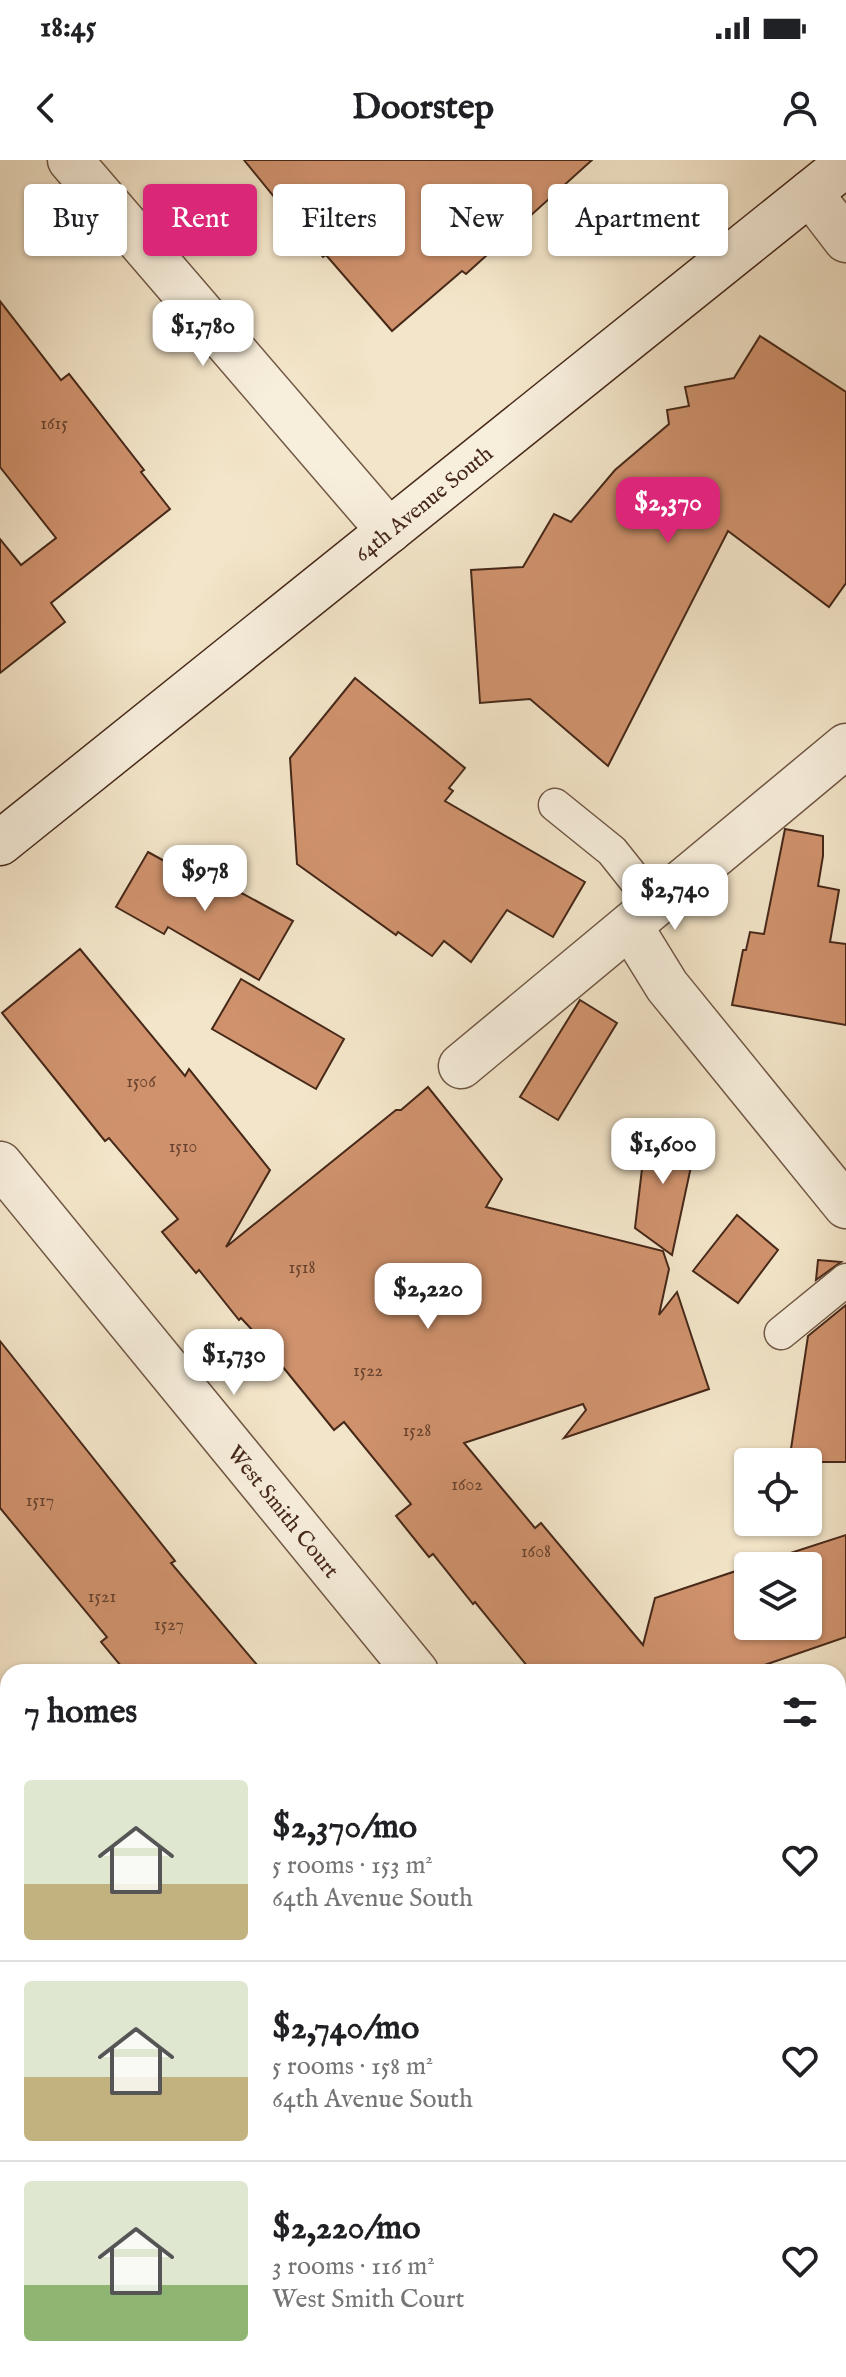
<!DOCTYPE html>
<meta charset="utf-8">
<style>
:root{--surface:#fff;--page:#f2f2f2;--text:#202124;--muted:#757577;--line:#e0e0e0;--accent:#db2777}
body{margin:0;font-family:"IM FELL English",serif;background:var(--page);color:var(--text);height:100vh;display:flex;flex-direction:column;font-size:30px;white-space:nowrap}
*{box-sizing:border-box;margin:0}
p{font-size:26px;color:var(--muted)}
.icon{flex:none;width:44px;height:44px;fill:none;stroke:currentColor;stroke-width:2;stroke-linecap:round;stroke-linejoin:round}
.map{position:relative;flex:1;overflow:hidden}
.panel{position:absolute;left:0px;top:1504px;width:846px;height:714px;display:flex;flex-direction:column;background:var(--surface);border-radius:24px 24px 0 0;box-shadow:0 2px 6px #0004}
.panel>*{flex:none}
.top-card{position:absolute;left:24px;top:24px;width:798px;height:72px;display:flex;gap:16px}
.controls{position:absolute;left:734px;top:1288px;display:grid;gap:16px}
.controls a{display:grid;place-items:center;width:88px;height:88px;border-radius:8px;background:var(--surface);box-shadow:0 2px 6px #0004;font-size:40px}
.price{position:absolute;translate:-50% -68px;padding:0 18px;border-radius:16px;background:#fff;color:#222;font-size:26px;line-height:52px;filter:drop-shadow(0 2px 4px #0008)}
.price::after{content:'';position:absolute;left:50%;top:48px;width:24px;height:18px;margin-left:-12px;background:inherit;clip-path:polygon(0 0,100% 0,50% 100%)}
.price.current{background:var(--accent);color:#fff}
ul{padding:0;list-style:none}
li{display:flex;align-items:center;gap:24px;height:200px;padding:0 24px}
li+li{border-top:2px solid var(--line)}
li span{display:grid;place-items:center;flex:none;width:224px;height:160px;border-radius:8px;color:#555}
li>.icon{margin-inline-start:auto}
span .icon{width:96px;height:96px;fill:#fffc;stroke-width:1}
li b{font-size:34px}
h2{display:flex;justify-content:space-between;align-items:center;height:96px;padding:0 24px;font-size:34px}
.tag{padding:0 28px;border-radius:8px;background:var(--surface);box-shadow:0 2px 6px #0004;font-size:28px;line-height:72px}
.tag.current{background:var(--accent);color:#fff}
.status{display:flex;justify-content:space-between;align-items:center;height:56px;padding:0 40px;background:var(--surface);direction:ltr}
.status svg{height:22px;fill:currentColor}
header{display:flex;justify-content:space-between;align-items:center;height:104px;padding:0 24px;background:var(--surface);font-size:36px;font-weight:700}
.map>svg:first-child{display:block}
.building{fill:#cf926d;stroke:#462819;stroke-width:2}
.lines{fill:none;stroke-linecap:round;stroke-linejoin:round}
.lane-casing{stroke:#715745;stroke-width:35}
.street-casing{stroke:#715745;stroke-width:47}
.secondary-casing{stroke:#462819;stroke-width:47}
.lane{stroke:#f7eedc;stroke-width:32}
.street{stroke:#f7eedc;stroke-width:44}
.secondary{stroke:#f7eedc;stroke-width:44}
.labels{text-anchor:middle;stroke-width:7;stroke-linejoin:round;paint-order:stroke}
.number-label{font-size:18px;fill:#68422e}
.street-label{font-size:22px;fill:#462819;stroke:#f7eedc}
</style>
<div class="status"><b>18:45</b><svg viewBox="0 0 49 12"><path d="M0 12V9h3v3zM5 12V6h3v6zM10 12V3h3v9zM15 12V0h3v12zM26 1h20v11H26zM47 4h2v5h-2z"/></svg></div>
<header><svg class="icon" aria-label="back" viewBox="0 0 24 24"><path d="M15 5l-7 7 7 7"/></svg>Doorstep<svg class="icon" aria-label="person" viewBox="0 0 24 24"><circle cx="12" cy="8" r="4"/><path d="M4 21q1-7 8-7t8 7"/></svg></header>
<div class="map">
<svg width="846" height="2217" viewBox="0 0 846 2217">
<rect width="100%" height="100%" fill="#f3e5c9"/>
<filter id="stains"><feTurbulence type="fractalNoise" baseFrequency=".0025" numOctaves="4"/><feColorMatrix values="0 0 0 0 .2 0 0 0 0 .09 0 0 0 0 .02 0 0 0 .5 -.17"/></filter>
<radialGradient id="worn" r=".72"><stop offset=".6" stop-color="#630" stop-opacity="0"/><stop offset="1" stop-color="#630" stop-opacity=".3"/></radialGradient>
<g class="building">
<polygon points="244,0 592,0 466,114 462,111 392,171 326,95 323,97"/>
<polygon points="0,141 61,220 69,214 144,310 141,312 170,349 51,443 65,462 0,513 0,379 21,405 56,378 0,307"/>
<polygon points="760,176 846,232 846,423 829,447 728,371 608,606 530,539 480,543 471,410 523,407 554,354 571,362 615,310 669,264 667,250 689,246 685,227 734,218"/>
<polygon points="355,518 465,608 449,628 453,631 445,641 585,722 553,777 507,750 471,802 444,781 432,796 398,772 396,775 297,704 290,598"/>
<polygon points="785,669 823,676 823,696 818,726 839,730 830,782 846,784 846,865 732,845 743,790 746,790 750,772 764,774"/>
<polygon points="148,692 177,708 181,700 293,761 259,820 168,767 164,774 116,747"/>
<polygon points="80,789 185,916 189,909 270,1010 226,1087 396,950 401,950 428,927 502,1019 486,1047 663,1091 669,1109 659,1155 677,1132 709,1229 564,1278 586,1250 583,1244 464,1283 535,1368 541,1363 643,1485 655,1438 748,1407 748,1466 808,1466 808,1406 774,1406 775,1398 846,1375 846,1477 744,1512 532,1512 475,1442 473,1444 433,1394 429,1397 396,1356 411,1344 344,1262 334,1270 257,1175 241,1158 239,1160 199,1110 196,1113 162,1072 178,1059 109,978 105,981 2,853"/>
<polygon points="241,819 344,879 316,929 212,869"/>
<polygon points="580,840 617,863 558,960 520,937"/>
<polygon points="647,967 677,973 695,988 672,1095 635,1068"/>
<polygon points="737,1055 778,1090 738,1143 693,1111"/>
<polygon points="818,1100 841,1102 816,1120"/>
<polygon points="846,1145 846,1302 789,1302 808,1176"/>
<polygon points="0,1181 175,1401 171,1403 263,1512 126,1512 101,1482 107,1477 0,1348"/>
</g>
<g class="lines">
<defs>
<g id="lane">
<polyline points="555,645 612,691 655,745"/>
<polyline points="781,1173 846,1120"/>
<polyline points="716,2217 723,2211"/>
</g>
<g id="street">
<polyline points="70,0 389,371"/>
<polyline points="810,33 846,80"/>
<polyline points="630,766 667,826 846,1046"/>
<polyline points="461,906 846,586"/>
<polyline points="0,1004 416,1512"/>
<polyline points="466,2210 472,2217"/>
<polyline points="18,2217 27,2210"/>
</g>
<polyline id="secondary" points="0,683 846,4"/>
</defs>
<use href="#lane" class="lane-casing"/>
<use href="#street" class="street-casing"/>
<use href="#secondary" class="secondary-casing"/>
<use href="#lane" class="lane"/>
<use href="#street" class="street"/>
<use href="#secondary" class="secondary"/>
</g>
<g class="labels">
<g class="number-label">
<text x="54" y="269">1615</text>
<text x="141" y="927">1506</text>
<text x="183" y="992">1510</text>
<text x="302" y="1113">1518</text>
<text x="368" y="1216">1522</text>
<text x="417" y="1276">1528</text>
<text x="467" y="1330">1602</text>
<text x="40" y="1346">1517</text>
<text x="536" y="1397">1608</text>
<text x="102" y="1442">1521</text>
<text x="169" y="1470">1527</text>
</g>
<g class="street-label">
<text transform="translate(423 343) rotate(-39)" y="8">64th Avenue South</text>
<text transform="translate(284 1351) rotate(51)" y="8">West Smith Court</text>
</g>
</g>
<rect width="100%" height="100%" filter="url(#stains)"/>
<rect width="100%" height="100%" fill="url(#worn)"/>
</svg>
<div class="controls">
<a><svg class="icon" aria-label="locate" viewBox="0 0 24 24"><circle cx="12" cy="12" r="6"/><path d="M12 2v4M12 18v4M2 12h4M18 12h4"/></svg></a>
<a><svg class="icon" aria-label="layers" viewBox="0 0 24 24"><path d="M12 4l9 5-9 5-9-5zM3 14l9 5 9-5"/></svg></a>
</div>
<b class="price" style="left:203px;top:208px">$1,780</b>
<b class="price current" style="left:668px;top:385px">$2,370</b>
<b class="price" style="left:205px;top:753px">$978</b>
<b class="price" style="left:675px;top:772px">$2,740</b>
<b class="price" style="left:663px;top:1026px">$1,600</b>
<b class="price" style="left:428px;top:1171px">$2,220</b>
<b class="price" style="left:234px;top:1237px">$1,730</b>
<div class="top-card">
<a class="tag">Buy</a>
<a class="tag current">Rent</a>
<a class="tag">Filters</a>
<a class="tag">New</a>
<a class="tag">Apartment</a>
</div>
<section class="panel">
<h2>7 homes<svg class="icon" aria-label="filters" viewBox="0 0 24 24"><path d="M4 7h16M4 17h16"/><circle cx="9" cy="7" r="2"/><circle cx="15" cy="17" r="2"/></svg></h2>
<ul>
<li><span style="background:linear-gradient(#dfe7d0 65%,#c2b280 0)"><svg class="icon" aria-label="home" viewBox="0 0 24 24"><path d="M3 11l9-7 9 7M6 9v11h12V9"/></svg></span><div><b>$2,370/mo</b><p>5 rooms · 153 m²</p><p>64th Avenue South</p></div><svg class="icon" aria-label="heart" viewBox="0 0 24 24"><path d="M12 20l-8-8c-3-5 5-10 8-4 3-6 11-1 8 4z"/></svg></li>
<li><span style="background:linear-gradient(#dfe7d0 60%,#c2b280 0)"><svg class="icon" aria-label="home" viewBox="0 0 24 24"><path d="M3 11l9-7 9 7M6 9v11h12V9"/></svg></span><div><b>$2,740/mo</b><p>5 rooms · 158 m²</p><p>64th Avenue South</p></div><svg class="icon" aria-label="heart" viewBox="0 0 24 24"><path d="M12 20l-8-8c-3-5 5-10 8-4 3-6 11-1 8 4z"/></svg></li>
<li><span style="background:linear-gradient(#dfe7d0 65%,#8fb573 0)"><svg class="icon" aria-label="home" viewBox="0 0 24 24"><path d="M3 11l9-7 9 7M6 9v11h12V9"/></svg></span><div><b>$2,220/mo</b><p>3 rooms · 116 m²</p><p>West Smith Court</p></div><svg class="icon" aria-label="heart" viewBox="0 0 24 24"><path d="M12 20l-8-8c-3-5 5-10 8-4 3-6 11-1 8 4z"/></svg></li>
</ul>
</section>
</div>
